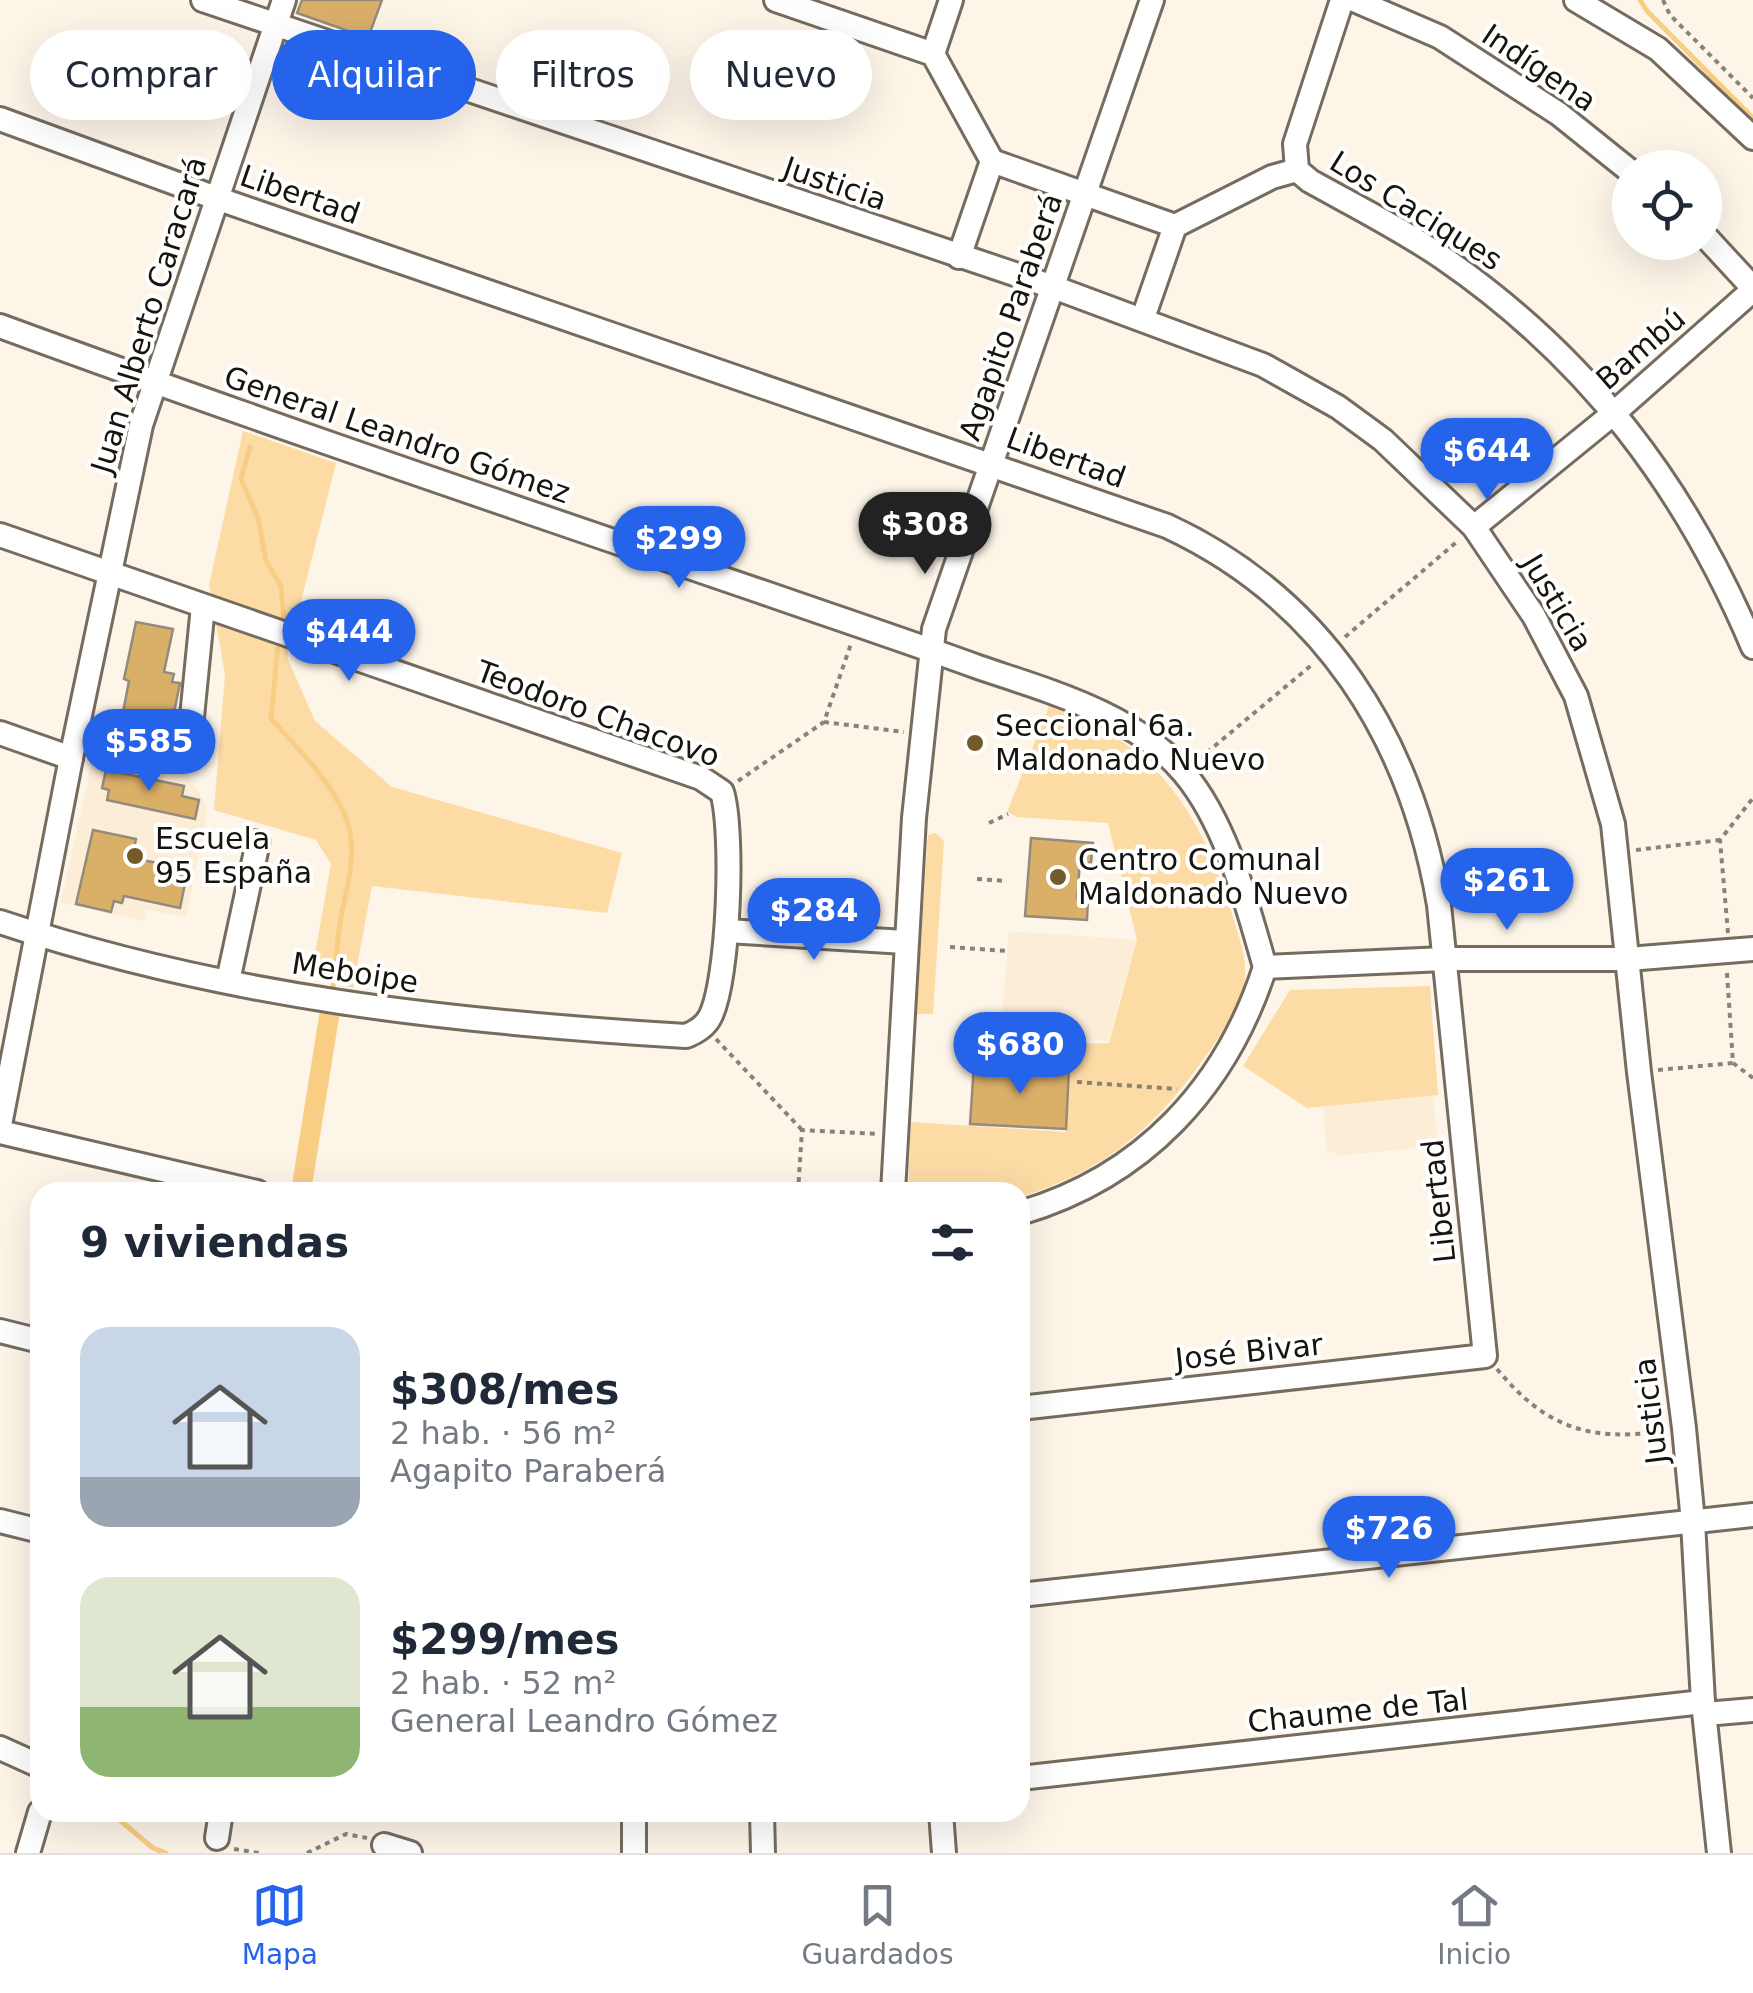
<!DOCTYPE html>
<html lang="es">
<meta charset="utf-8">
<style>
:root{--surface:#fff;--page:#f2f2f3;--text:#1f2937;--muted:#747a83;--line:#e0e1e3;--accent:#2563eb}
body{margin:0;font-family:"DejaVu Sans",sans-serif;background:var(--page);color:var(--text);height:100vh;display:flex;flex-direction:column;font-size:38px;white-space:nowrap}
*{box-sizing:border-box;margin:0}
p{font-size:32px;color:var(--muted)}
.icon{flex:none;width:55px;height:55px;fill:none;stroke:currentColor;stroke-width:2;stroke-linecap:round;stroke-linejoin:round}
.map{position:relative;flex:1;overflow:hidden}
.panel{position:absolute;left:30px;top:1182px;width:1000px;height:640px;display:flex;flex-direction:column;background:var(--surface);border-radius:30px;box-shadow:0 10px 40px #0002}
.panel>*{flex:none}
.hud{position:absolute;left:30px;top:30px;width:1000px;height:90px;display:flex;gap:20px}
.controls{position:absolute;left:1612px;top:150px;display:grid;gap:20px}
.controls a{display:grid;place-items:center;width:110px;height:110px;border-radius:50%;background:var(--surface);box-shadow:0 10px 40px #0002;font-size:50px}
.price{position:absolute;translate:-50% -85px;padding:0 22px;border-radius:35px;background:var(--accent);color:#fff;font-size:32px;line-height:65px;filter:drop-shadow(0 2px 5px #0008)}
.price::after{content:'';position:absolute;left:50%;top:60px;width:30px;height:22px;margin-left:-15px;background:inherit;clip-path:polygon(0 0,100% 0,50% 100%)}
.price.current{background:#222;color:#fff}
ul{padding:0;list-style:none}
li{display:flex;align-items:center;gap:30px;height:250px;padding:0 50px}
li span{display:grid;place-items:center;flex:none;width:280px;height:200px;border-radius:30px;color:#555}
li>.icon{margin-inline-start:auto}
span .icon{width:120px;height:120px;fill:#fffc;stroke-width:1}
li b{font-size:42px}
h2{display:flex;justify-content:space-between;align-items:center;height:120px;padding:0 50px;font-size:42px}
.pill{padding:0 35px;border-radius:45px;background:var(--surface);box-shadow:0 10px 40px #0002;font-size:35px;line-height:90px}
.pill.current{background:var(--accent);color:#fff}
.menu{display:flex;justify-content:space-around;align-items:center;height:140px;border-top:2px solid var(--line);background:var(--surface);font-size:28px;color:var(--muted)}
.menu a{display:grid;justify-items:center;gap:5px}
.menu .current{color:var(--accent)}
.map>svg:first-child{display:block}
.built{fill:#fcedd7}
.green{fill:#fddba5}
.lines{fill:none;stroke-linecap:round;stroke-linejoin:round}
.stream{stroke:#facd85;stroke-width:5}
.canal{stroke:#facd85;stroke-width:20}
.building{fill:#daaf68;stroke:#948b7c;stroke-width:2.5}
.minor-casing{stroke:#756c5f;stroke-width:28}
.path{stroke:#88837a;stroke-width:4;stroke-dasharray:5 5;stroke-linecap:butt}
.minor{stroke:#fff;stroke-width:22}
.poi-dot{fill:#74592b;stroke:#fff;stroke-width:4}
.labels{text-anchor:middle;stroke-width:8;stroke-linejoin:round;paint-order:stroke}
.street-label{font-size:30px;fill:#17140e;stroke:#fff}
.poi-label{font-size:30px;fill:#17140e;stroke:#fff;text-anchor:start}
</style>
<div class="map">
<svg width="1753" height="1853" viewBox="0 0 1753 1853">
<rect width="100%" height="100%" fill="#fdf5e8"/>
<g class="built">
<polygon points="99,728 170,742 208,809 186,917 147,910 144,921 61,903"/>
<polygon points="1009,931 1137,940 1108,1041 1001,1031"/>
<polygon points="1433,1096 1438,1146 1336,1156 1336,1152 1327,1153 1323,1106"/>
</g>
<g class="green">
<polygon points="243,431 336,463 287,657 315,721 392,787 622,853 607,913 372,886 353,988 311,976 331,864 316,840 214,810 225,674 209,585"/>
<path d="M1049,706C1072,716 1097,725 1118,739C1177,778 1208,838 1229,905C1236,928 1247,954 1245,979C1242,1006 1223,1031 1208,1053C1157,1126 1106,1171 1020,1197V1192H908L911,1122L1066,1132L1071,1044L1109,1043L1137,940L1108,823L1017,817L1007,812Z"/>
<polygon points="936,833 944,841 933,1014 916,1014 928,835"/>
<polygon points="1430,986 1438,1095 1307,1108 1243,1066 1290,990"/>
</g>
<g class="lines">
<g class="stream">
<polyline points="1640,0 1647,11 1753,118"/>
<polyline points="250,447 241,479 258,518 266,561 281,587 284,622"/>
<path d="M278,644L271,719C297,747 326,776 343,811C360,845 348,883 341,917C337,940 336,964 333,987"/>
<polyline points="110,1812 153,1848 166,1853"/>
</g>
<polyline class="canal" points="302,1185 329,1017"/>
</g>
<g class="building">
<polygon points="302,0 382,0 368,38 297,13"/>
<polygon points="136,622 173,629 164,672 174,674 172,682 180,683 170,732 121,723 129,681 124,679"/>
<polygon points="106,770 184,786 182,796 199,800 195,819 107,800 109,790 102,788"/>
<polygon points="93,830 136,839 132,858 188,869 180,908 124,896 122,903 114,901 111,912 76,904"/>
<polygon points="1031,838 1093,843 1091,863 1080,862 1077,898 1088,899 1087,920 1025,916"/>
<polygon points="974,1064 1069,1069 1066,1129 970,1124"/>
</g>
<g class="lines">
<defs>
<g id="minor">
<polyline points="203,0 1053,287 1263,365 1338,407 1383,440 1474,527 1534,616 1576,696 1613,824 1639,1072 1684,1428 1693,1522 1703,1702 1719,1853"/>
<polyline points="776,0 933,54 992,161 959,257"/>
<path d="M1342,0L1295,144L1297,170L1310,181C1355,206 1401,229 1443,258C1587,357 1685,486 1753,647"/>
<polyline points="1354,0 1440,37 1559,114 1630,171"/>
<polyline points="1576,0 1658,49 1753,138"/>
<polyline points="933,54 951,0"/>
<path d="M0,119L216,198L1167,526C1324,599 1411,738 1439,905L1485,1356L1020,1408"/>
<polyline points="992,161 1175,226"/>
<polyline points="1705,236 1753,288"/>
<polyline points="1143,318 1175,226 1272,177 1297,170"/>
<path d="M0,326C256,420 514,507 771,595C840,619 909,642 978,667C1048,691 1135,714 1184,773C1227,824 1247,905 1265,967"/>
<polyline points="1474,527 1614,413 1753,290"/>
<path d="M0,535L701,778L722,792C734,831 729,981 710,1017C705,1027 696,1032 686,1036C452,1022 224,997 0,922"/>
<polyline points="0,733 71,758"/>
<polyline points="190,737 203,606"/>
<polyline points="727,931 905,942"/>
<polyline points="1265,967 1444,959 1628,959 1753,949"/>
<polyline points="228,981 258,842"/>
<polyline points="0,1125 71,758 141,425 284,0"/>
<polyline points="0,1132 257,1192"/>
<polyline points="893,1192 914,818 934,629 1152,0"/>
<path d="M1020,1213C1143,1177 1226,1088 1265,967"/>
<polyline points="0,1331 40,1341"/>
<polyline points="0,1521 40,1531"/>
<polyline points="1020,1595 1753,1515"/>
<polyline points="1705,1714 1753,1710"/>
<polyline points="0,1748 40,1766"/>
<polyline points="1020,1778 1703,1702"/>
<polyline points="762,1812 763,1853"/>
<polyline points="941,1812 944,1853"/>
<polyline points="217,1838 221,1812"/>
<polyline points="384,1845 410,1853"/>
<polyline points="28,1853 40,1812"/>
<polyline points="634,1853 634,1812"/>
</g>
</defs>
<use href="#minor" class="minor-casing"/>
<g class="path">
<polyline points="1663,0 1670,15 1753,98"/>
<polyline points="1345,637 1459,540"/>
<polyline points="824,722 904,732"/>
<polyline points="1199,759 1314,663"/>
<polyline points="738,781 824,722 852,641"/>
<polyline points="989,823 1008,814"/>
<polyline points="1636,850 1720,840"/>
<polyline points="977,879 1007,881"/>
<polyline points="1728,933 1720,840 1753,798"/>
<polyline points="950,947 1007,951"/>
<polyline points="1727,973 1733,1063"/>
<polyline points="716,1039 802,1130"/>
<polyline points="1733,1063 1753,1078"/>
<polyline points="1658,1070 1733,1063"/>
<polyline points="1077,1082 1177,1089"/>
<polyline points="798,1192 802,1130 879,1134"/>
<path d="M1497,1369C1546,1428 1589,1442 1664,1431"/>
<polyline points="234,1849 259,1853"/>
<polyline points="307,1853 346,1834 367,1838"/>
</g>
<use href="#minor" class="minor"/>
</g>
<g class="poi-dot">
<circle cx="975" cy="743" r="10"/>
<circle cx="135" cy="856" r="10"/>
<circle cx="1058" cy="877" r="10"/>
</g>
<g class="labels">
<g class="street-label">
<text transform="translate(1539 68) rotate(34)" y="10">Indígena</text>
<text transform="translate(835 184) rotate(19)" y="10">Justicia</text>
<text transform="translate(300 195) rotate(19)" y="10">Libertad</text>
<text transform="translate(1416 211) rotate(32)" y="10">Los Caciques</text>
<text transform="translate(149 315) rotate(-73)" y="10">Juan Alberto Caracará</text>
<text transform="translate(1011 317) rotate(-71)" y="10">Agapito Paraberá</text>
<text transform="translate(1641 349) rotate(-41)" y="10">Bambú</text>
<text transform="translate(397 435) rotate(19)" y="10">General Leandro Gómez</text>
<text transform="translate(1066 458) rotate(20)" y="10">Libertad</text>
<text transform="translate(1557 603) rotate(59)" y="10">Justicia</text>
<text transform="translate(598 714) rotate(20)" y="10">Teodoro Chacovo</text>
<text transform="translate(355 973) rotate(9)" y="10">Meboipe</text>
<text transform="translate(1439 1201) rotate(-96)" y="10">Libertad</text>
<text transform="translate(1249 1352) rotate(-6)" y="10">José Bivar</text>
<text transform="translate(1651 1411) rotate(-97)" y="10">Justicia</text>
<text transform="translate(1358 1711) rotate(-6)" y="10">Chaume de Tal</text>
</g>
<g class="poi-label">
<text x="995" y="736">Seccional 6a.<tspan x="995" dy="34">Maldonado Nuevo</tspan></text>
<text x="155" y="849">Escuela<tspan x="155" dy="34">95 España</tspan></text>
<text x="1078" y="870">Centro Comunal<tspan x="1078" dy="34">Maldonado Nuevo</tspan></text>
</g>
</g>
</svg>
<div class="controls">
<a><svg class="icon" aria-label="locate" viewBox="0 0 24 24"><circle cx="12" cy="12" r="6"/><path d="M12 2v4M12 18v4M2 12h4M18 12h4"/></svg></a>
</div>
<b class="price" style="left:1487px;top:503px">$644</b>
<b class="price current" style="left:925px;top:577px">$308</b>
<b class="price" style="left:679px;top:591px">$299</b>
<b class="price" style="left:349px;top:684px">$444</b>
<b class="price" style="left:149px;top:794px">$585</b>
<b class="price" style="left:1507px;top:933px">$261</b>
<b class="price" style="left:814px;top:963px">$284</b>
<b class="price" style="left:1020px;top:1097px">$680</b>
<b class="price" style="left:1389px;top:1581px">$726</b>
<div class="hud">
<a class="pill">Comprar</a>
<a class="pill current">Alquilar</a>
<a class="pill">Filtros</a>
<a class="pill">Nuevo</a>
</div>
<section class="panel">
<h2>9 viviendas<svg class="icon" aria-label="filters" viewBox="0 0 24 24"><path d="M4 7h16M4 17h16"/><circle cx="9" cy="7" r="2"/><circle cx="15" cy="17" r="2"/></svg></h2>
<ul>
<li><span style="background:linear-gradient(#c9d6e8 75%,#9aa5b1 0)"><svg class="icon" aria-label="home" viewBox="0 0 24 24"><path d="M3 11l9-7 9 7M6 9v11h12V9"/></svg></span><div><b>$308/mes</b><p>2 hab. · 56 m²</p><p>Agapito Paraberá</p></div></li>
<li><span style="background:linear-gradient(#dfe7d0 65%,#8fb573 0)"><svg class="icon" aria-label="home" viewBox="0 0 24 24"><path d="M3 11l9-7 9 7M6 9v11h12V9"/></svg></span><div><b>$299/mes</b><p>2 hab. · 52 m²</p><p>General Leandro Gómez</p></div></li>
</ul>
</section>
</div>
<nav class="menu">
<a class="current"><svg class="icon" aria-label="map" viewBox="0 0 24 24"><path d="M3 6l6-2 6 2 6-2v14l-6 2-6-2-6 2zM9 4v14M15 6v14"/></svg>Mapa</a>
<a><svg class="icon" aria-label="saved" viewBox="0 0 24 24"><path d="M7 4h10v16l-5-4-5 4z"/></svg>Guardados</a>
<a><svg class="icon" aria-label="home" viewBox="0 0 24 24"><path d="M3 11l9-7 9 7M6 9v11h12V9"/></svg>Inicio</a>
</nav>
